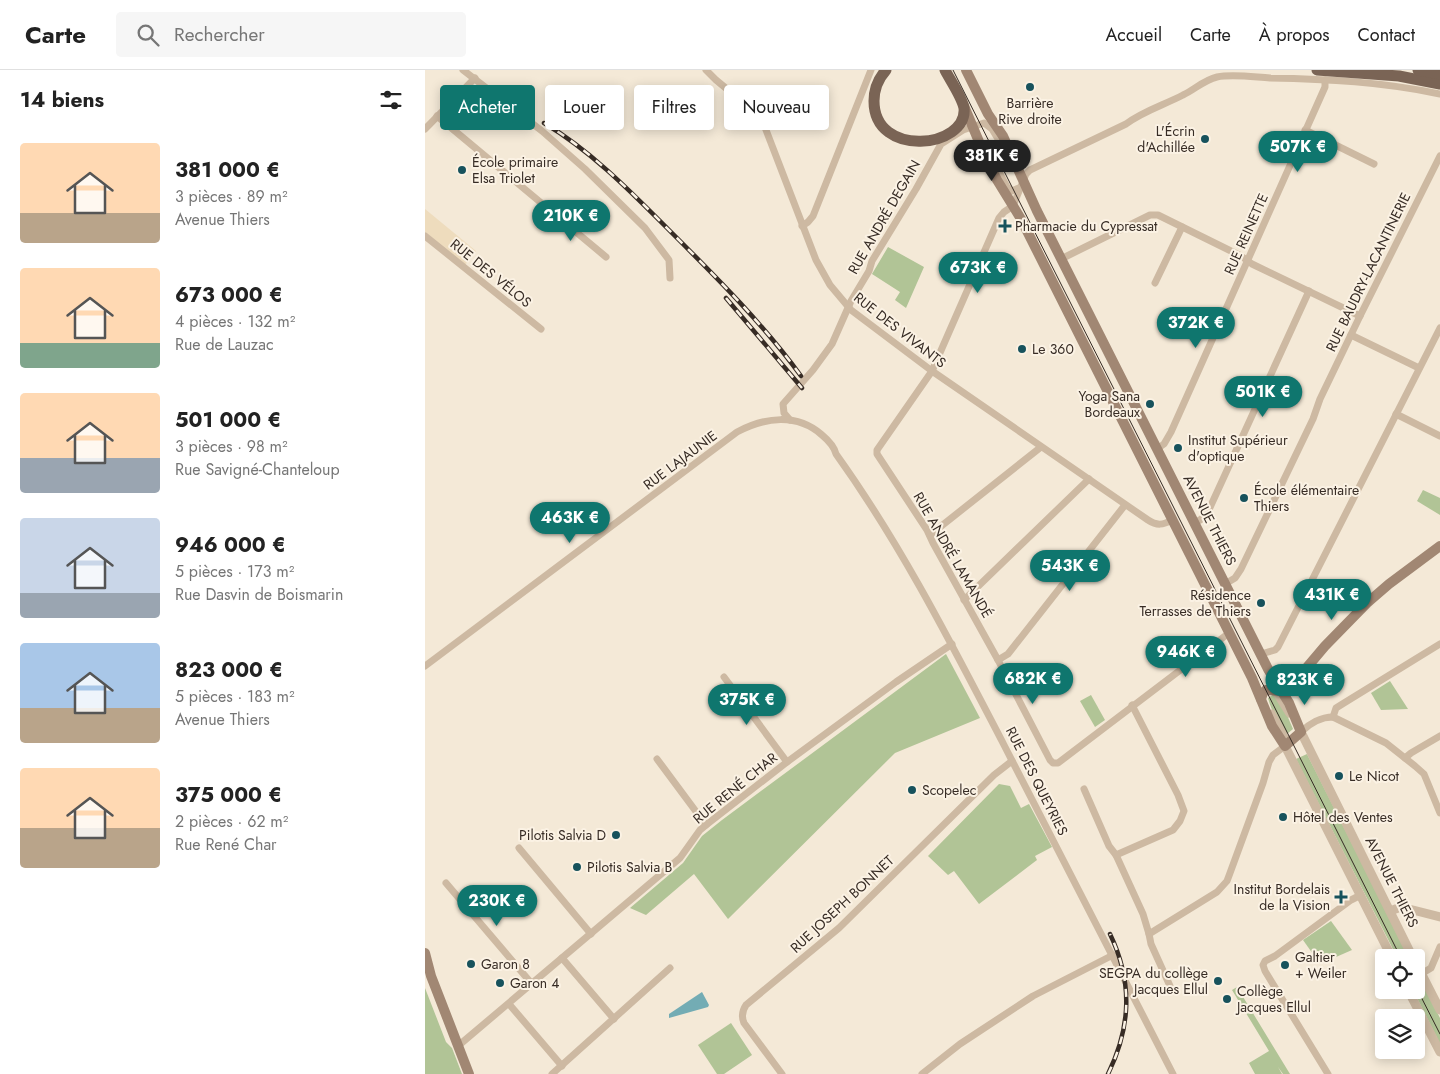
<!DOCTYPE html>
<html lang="fr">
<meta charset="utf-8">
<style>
:root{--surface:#fff;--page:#f6f6f6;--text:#222;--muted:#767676;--line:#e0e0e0;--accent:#0f766e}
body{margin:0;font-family:Jost,sans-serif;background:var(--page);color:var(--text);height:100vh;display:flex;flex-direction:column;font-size:19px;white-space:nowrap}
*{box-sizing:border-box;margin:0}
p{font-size:16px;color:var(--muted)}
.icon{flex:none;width:28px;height:28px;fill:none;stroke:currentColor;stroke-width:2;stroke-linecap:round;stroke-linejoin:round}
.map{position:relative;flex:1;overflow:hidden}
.panel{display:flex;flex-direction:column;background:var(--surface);width:425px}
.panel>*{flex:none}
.guide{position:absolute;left:15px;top:15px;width:475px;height:45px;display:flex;gap:10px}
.fabs{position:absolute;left:950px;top:879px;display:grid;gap:10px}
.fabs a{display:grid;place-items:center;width:50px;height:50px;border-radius:5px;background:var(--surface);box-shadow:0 2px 12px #0003;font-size:25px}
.price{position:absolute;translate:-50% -42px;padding:0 11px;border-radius:18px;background:var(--accent);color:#fff;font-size:16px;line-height:32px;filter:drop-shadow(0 1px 2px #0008)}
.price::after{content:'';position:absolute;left:50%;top:30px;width:15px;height:11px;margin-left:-8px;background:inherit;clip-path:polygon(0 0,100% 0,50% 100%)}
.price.current{background:#222;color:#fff}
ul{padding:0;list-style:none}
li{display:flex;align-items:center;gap:15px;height:125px;padding:0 20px}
li span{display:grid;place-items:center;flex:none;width:140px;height:100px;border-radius:5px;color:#555}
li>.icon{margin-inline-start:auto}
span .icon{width:60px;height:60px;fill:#fffc;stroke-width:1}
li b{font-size:21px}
h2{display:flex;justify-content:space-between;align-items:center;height:60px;padding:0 20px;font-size:21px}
.pill{padding:0 18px;border-radius:5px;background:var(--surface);box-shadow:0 2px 12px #0003;font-size:18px;line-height:45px}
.pill.current{background:var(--accent);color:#fff}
header{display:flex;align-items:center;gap:30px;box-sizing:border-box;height:70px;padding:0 25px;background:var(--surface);border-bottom:1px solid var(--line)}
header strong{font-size:24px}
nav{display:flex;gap:28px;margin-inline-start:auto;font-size:18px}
.search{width:350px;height:45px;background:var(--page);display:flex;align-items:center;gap:12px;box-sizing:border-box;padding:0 18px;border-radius:5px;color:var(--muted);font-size:19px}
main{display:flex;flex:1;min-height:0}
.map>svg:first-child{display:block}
.green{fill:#b1c496}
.plaza{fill:#eedcbd}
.water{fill:#73acb4}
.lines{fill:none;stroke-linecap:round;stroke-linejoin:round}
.minor{stroke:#cdb9a2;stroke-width:7}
.tertiary{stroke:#cdb9a2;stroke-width:9}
.secondary{stroke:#a18773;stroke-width:10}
.primary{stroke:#7a6455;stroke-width:11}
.tram{stroke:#372c25;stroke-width:1}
.rail-casing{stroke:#372c25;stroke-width:4.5}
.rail{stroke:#fbf2e4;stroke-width:2.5;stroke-dasharray:8;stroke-linecap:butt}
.poi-dot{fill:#17525c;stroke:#fbf2e4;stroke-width:2}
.labels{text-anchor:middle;stroke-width:4;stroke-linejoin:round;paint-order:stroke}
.poi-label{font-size:14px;fill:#372c25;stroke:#fbf2e4;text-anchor:start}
.street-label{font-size:14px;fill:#372c25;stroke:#fbf2e4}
</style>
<header>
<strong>Carte</strong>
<div class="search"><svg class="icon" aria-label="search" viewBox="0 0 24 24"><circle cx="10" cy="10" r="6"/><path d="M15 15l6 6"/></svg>Rechercher</div>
<nav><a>Accueil</a><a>Carte</a><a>À propos</a><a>Contact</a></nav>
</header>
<main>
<section class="panel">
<h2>14 biens<svg class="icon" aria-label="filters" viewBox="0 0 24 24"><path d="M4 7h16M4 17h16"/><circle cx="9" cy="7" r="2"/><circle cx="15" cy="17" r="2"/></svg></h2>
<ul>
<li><span style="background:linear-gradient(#ffd9b3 70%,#b9a48a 0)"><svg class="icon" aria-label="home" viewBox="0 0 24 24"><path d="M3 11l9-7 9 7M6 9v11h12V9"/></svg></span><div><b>381 000 €</b><p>3 pièces · 89 m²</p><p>Avenue Thiers</p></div></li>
<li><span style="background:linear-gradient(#ffd9b3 75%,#7fa58c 0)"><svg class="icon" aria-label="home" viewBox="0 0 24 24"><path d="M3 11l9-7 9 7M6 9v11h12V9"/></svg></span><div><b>673 000 €</b><p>4 pièces · 132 m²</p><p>Rue de Lauzac</p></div></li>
<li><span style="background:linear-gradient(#ffd9b3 65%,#9aa5b1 0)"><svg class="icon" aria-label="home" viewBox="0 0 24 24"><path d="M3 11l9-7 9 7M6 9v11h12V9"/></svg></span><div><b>501 000 €</b><p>3 pièces · 98 m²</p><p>Rue Savigné-Chanteloup</p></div></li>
<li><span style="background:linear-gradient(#c9d6e8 75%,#9aa5b1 0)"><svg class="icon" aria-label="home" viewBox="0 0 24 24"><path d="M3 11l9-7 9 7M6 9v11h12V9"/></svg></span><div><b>946 000 €</b><p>5 pièces · 173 m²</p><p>Rue Dasvin de Boismarin</p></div></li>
<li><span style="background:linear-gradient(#a9c7e8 65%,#b9a48a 0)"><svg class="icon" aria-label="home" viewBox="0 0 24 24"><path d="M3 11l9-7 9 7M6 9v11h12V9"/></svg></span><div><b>823 000 €</b><p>5 pièces · 183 m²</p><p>Avenue Thiers</p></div></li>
<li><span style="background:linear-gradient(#ffd9b3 60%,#b9a48a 0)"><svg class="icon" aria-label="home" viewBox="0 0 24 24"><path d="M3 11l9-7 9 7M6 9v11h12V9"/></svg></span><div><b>375 000 €</b><p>2 pièces · 62 m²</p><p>Rue René Char</p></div></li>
</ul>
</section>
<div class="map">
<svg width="1015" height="1004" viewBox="0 0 1015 1004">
<rect width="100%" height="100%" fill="#f4e9d7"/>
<g class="green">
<polygon points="463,177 499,197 481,238 470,230 475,222 447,204"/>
<polygon points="998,420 1015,428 1015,445 992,431"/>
<polygon points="521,584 555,648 470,683 303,849 269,804 221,845 205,838 258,793 277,766 297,750"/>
<polygon points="965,611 983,639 956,640 946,623"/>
<path d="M849,624L862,645L868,659L862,664C854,652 846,641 843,628Z"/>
<polygon points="666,625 680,650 670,657 655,631"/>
<polygon points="882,684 984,887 972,887 871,689"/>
<polygon points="574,714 585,716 596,738 604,734 627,777 610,786 612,790 608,793 554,834 529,801 523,805 503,786"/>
<polygon points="906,851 927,880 895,894 878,870"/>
<polygon points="991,901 1015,948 1015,974 988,920 991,920"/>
<polygon points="812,917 865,1004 858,1004 853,997 857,1004 830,1004 824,993 844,981 807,920"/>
<polygon points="0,918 21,972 27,978 37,1004 0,1004"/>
<polygon points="306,953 327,985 299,1004 292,1004 273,975"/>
</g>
<polygon class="plaza" points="0,139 51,181 40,195 0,162"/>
<polygon class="water" points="277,922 284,935 283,937 244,948 244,944"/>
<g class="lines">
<g class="minor">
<polyline points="38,0 117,61 160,99 220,158 244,190 245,208"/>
<path d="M281,0L291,10L336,47L391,190L405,215L426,240L507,301L723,450C732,456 738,455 747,450"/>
<polyline points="12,46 181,187"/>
<polyline points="0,59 50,8"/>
<polyline points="880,60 949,94"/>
<polyline points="560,76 582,117 587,121 596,117"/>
<polyline points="377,156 383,152 388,146 446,0"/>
<polyline points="0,166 116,259"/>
<polyline points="636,189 725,145 733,145 816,186 827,194 935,246"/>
<polyline points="730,213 757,157"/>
<polyline points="926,265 994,298"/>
<polyline points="971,344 1015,366"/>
<polyline points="365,350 359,343 358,334 388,300 407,274 426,231 444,201 447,191 491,119 516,74 538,60 559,53 567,59 579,79"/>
<polyline points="732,379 739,374 746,362 900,17 900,10"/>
<polyline points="769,453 775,450 782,444 884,221"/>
<polyline points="505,465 616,377"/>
<polyline points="800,514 810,508 816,499 888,349 895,329 935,246 1015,86"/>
<polyline points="539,530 664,409"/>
<path d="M804,563L633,693H628L625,690L573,590L508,473L502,460L452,384V380L507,301L574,148L579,142L588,136L601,104L605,100L701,54C718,41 739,35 758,25C769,20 779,10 792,7C808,4 828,7 845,8C902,9 958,12 1015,24"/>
<polyline points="836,584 850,580 853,577 1015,258"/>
<polyline points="573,590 583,584 700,435"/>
<path d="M0,596L312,362C340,347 372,343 397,365C403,370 409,376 411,384C477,476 527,575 579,675C636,784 692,894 748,1004"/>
<polyline points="299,607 362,692"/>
<polyline points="849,620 864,644"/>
<polyline points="847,643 860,667"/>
<polyline points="908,647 911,638 919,633 1015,574"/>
<path d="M874,659L876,662C884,654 896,647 908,647L961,673L990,696L999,704L1015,743"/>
<polyline points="980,688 986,683 1015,666"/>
<polyline points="232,689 281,755"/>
<polyline points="659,719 684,776 691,785 718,844 724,864 792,822 802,811 805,803 838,713 844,692 848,685 860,676"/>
<polyline points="94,778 166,864"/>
<polyline points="691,785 748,760 755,751 759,741 753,725 707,635"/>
<polyline points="21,813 107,914"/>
<polyline points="724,864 726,874 745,916"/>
<polyline points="137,888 189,949"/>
<polyline points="996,904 1006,898 1015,877"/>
<polyline points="84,934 137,996"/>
<polyline points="33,976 255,788 275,760 281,755 362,692 471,612 527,574"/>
<polyline points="127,1004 245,898"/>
<path d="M357,1004L319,953C316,946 317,941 321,935L414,858L569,705L587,691"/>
<polyline points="497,1004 535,974 608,926 688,885"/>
<polyline points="903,1004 840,901 838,895 840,891 850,886 926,830 936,825"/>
</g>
<g class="tertiary">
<polyline points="876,662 988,888"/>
<polyline points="860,676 967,888"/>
<polyline points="965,841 976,837 1015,847"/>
<polyline points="991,893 1015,940"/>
<polyline points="983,920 1015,982"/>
</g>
<g class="secondary">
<polyline points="539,36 560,86 572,110 596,149 827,608 847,656 860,676 876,662 864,633 843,599 612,141 578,66 563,44 541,0"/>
<polyline points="858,621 867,615 900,576 942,533 964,514 1015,476"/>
<polyline points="836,629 838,623 841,620 858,621"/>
<polyline points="0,883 6,906 44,1004"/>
</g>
<g class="primary">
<path d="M461,0C453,9 449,19 449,31C449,89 543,78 539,38C537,27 525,10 520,0"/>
<polyline points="892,0 974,6 1015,14"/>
<polyline points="993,0 1015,4"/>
</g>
<g class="tram">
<polyline points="528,0 976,888"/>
<polyline points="991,917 1015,964"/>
</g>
<defs>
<g id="rail">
<path d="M119,53C168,82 209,125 249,165C293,209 339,255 376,306"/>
<polyline points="301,228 377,318"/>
<path d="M683,1004C706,957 708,912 685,864"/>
</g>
</defs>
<use href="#rail" class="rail-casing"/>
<use href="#rail" class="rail"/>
</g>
<g class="poi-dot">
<circle cx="605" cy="17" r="5"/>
<circle cx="780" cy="69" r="5"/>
<circle cx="37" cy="100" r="5"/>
<path d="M577.5 148.5h5v5h5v5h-5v5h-5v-5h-5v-5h5z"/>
<circle cx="597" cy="279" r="5"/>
<circle cx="725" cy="334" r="5"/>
<circle cx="753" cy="378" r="5"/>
<circle cx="819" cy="428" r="5"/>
<circle cx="836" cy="533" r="5"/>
<circle cx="914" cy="706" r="5"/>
<circle cx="487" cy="720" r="5"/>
<circle cx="858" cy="747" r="5"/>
<circle cx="191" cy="765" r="5"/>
<circle cx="152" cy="797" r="5"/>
<path d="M913.5 819.5h5v5h5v5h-5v5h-5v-5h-5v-5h5z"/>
<circle cx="46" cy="894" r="5"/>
<circle cx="860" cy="895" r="5"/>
<circle cx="793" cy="911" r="5"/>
<circle cx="75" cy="913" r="5"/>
<circle cx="802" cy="929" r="5"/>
</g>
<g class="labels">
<g class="poi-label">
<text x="605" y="38" text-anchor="middle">Barrière<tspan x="605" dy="16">Rive droite</tspan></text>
<text x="770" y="66" text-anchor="end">L'Écrin<tspan x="770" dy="16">d'Achillée</tspan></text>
<text x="47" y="97">École primaire<tspan x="47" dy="16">Elsa Triolet</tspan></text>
<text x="590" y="161">Pharmacie du Cypressat</text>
<text x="607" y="284">Le 360</text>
<text x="715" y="331" text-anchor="end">Yoga Sana<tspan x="715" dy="16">Bordeaux</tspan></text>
<text x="763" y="375">Institut Supérieur<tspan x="763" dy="16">d'optique</tspan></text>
<text x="829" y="425">École élémentaire<tspan x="829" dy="16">Thiers</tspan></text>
<text x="826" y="530" text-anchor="end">Résidence<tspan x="826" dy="16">Terrasses de Thiers</tspan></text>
<text x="924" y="711">Le Nicot</text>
<text x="497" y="725">Scopelec</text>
<text x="868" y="752">Hôtel des Ventes</text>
<text x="181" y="770" text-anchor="end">Pilotis Salvia D</text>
<text x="162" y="802">Pilotis Salvia B</text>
<text x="905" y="824" text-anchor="end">Institut Bordelais<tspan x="905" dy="16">de la Vision</tspan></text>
<text x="870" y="892">Galtier<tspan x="870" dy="16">+ Weiler</tspan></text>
<text x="56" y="899">Garon 8</text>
<text x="783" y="908" text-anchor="end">SEGPA du collège<tspan x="783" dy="16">Jacques Ellul</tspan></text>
<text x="85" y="918">Garon 4</text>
<text x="812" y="926">Collège<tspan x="812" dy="16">Jacques Ellul</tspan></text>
</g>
<g class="street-label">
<text transform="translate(459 147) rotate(-60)" y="5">RUE ANDRÉ DEGAIN</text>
<text transform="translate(821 164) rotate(-66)" y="5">RUE REINETTE</text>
<text transform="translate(943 202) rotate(-64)" y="5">RUE BAUDRY-LACANTINERIE</text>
<text transform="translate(66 203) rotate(39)" y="5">RUE DES VÉLOS</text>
<text transform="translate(475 260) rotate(38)" y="5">RUE DES VIVANTS</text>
<text transform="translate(255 390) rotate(-37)" y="5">RUE LAJAUNIE</text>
<text transform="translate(785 450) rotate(63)" y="5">AVENUE THIERS</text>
<text transform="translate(528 485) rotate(60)" y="5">RUE ANDRÉ LAMANDÉ</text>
<text transform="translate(612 711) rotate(63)" y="5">RUE DES QUEYRIES</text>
<text transform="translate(310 718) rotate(-39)" y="5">RUE RENÉ CHAR</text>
<text transform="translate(967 812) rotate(63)" y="5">AVENUE THIERS</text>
<text transform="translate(417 834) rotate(-43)" y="5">RUE JOSEPH BONNET</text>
</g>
</g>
</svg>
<div class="fabs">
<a><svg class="icon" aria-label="locate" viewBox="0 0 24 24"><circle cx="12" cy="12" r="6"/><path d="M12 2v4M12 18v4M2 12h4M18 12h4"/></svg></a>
<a><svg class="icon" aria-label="layers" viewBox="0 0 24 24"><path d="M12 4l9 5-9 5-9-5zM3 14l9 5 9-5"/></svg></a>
</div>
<b class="price" style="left:873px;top:103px">507K €</b>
<b class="price current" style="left:567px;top:112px">381K €</b>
<b class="price" style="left:146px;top:172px">210K €</b>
<b class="price" style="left:553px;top:224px">673K €</b>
<b class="price" style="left:771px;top:279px">372K €</b>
<b class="price" style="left:838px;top:348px">501K €</b>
<b class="price" style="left:145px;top:474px">463K €</b>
<b class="price" style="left:645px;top:522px">543K €</b>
<b class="price" style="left:907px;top:551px">431K €</b>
<b class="price" style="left:761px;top:608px">946K €</b>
<b class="price" style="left:608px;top:635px">682K €</b>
<b class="price" style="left:880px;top:636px">823K €</b>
<b class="price" style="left:322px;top:656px">375K €</b>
<b class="price" style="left:72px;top:857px">230K €</b>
<div class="guide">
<a class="pill current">Acheter</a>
<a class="pill">Louer</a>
<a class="pill">Filtres</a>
<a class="pill">Nouveau</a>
</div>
</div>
</main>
